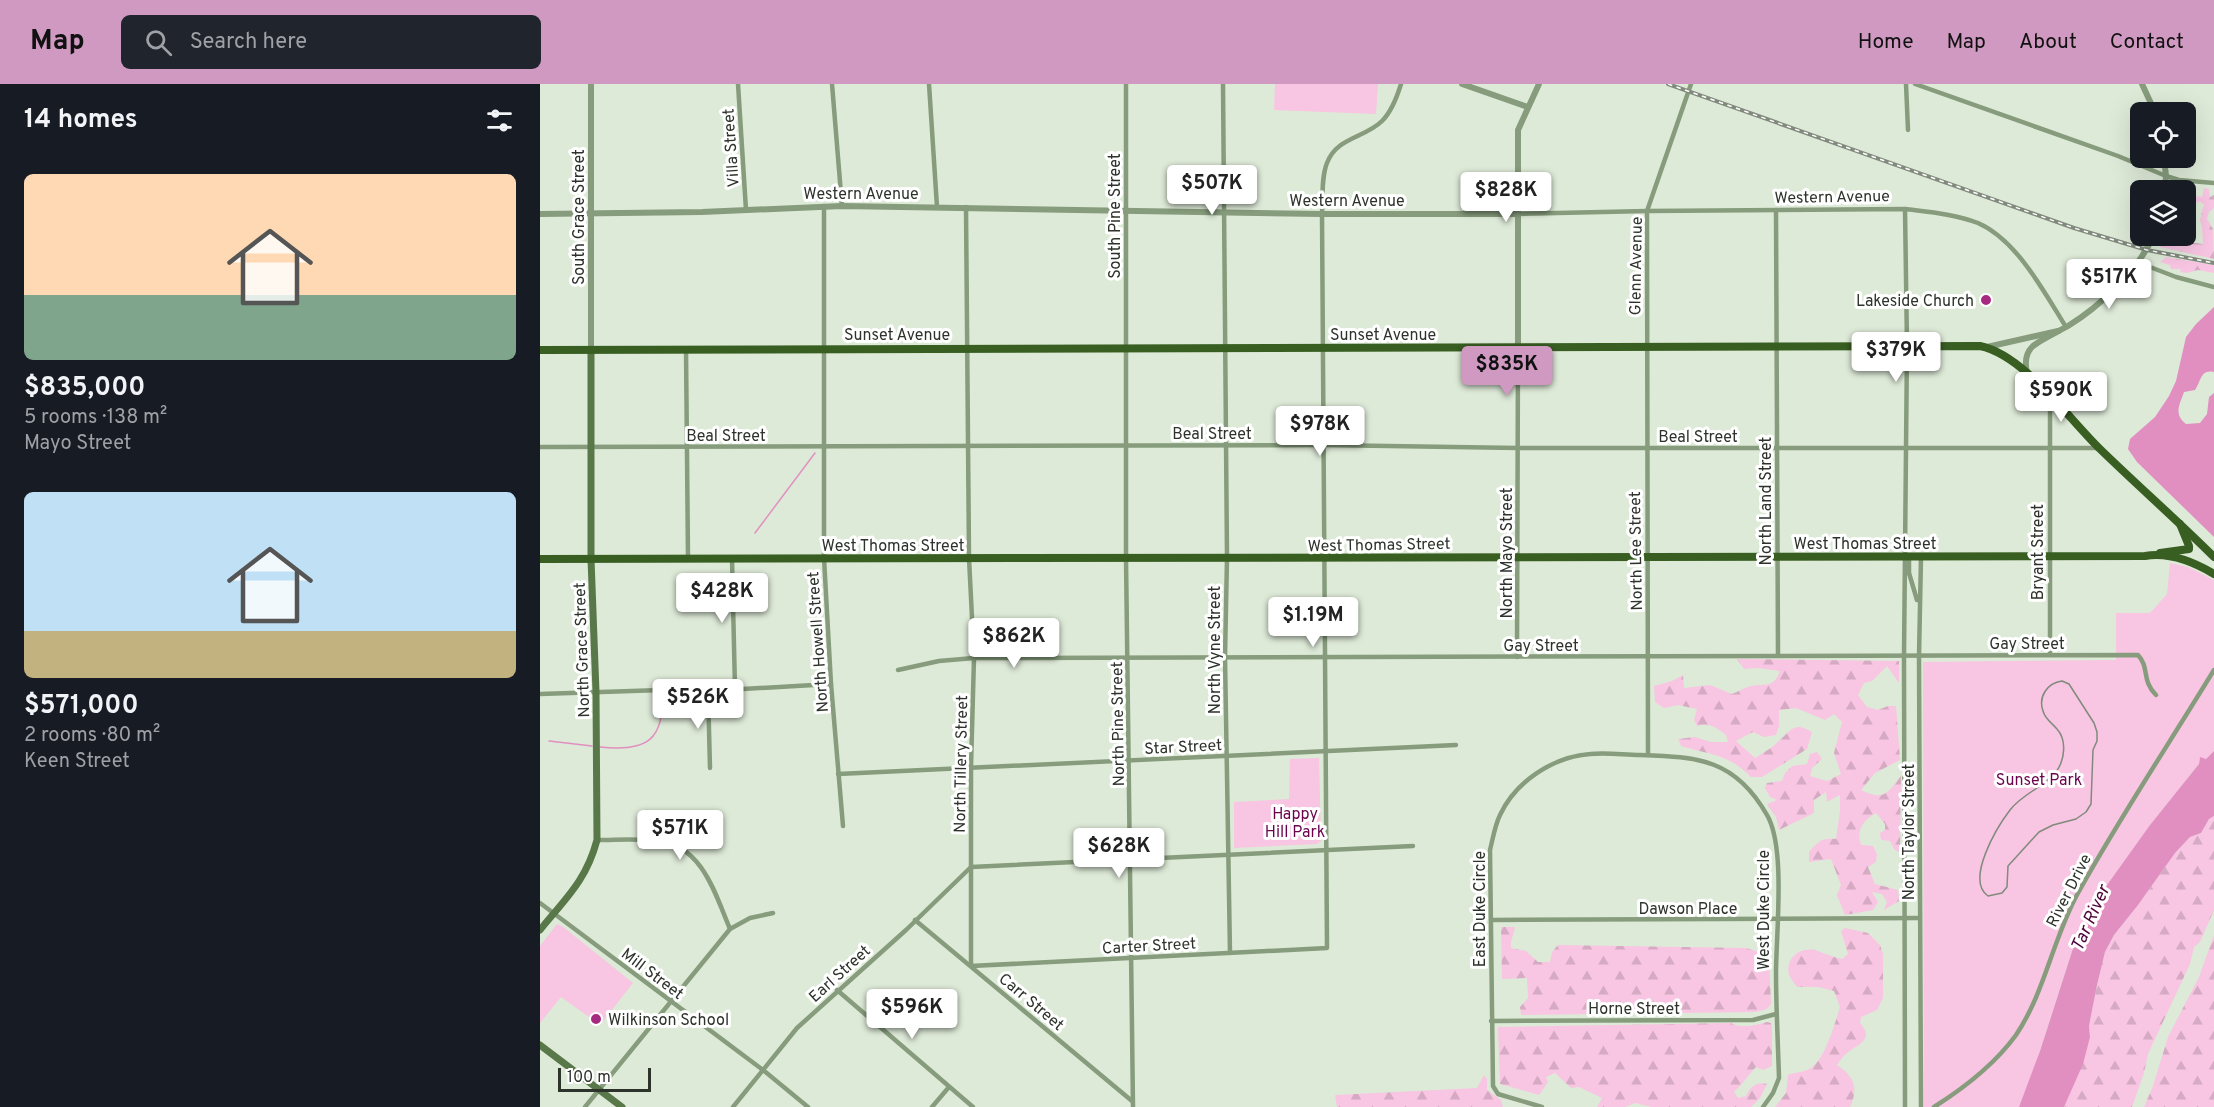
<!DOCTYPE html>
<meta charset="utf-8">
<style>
:root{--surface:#171b24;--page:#20242c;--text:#f1f3f6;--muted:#9ea1a6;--accent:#cf99c1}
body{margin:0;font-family:Overpass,sans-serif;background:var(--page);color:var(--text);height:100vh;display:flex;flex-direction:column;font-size:22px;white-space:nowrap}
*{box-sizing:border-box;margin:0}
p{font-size:20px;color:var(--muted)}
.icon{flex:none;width:33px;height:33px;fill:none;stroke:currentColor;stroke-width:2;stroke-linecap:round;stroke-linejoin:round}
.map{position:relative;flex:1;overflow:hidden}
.details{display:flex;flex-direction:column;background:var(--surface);width:540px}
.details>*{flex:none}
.controls{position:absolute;left:1590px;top:18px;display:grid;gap:12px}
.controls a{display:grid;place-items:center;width:66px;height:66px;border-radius:9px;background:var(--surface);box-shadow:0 6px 24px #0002;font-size:30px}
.scale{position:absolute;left:18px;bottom:15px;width:93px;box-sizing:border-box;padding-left:6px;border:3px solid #2d322b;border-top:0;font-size:16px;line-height:21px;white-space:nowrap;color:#2d322b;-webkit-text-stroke:4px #fff;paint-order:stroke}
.price{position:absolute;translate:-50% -51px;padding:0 14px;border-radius:6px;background:#fff;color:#222;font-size:20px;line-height:39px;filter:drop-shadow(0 2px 3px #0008)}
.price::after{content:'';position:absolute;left:50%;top:36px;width:18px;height:14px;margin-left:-9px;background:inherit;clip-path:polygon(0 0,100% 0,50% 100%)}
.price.on{background:var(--accent);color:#111}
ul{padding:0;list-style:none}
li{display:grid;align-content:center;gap:12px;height:318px;padding:0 24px}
li span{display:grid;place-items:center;height:186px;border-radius:9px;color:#555}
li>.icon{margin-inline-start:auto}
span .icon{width:108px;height:108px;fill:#fffc;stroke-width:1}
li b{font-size:26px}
h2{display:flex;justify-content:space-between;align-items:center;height:72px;padding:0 24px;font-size:26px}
header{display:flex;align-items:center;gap:36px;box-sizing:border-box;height:84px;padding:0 30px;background:var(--accent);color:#111}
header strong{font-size:28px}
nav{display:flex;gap:33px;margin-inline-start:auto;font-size:21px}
.search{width:420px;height:54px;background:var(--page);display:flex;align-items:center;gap:15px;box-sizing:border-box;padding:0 21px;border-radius:9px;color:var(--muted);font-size:22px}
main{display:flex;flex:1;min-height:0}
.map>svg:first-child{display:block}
.forest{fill:url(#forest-firs)}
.park{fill:#f8c5e2}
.water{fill:#e18fc1}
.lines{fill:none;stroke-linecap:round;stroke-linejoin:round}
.stream{stroke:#e18fc1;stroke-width:1.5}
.minor{stroke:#869c7c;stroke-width:4.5}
.tertiary{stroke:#869c7c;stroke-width:6}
.secondary{stroke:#597849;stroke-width:7}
.primary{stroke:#385e22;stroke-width:8}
.tram{stroke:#818a7d;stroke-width:1.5}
.rail-casing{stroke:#818a7d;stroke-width:4}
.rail{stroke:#fff;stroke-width:1.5;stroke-dasharray:4.5;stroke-linecap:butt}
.poi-dot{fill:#a62b80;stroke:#fff;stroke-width:2}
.labels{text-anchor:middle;stroke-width:6;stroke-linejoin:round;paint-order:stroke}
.street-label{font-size:16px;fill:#2d322b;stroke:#fff}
.poi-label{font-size:16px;fill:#2d322b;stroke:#fff;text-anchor:end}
.park-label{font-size:16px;fill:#69044e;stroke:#fff}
.water-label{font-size:18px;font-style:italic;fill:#4d0338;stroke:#fff}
</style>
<header>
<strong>Map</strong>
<div class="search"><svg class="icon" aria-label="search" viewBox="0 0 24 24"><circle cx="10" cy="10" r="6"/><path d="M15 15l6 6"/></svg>Search here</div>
<nav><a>Home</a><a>Map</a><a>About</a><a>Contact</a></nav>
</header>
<main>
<section class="details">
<h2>14 homes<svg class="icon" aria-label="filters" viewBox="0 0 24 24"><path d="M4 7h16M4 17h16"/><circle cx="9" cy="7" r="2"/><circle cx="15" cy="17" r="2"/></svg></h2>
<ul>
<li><span style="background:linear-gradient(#ffd9b3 65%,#7fa58c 0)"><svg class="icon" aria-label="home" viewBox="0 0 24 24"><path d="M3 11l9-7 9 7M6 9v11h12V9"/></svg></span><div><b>$835,000</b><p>5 rooms · 138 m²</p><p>Mayo Street</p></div></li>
<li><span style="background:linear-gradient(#bfe0f5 75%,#c2b280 0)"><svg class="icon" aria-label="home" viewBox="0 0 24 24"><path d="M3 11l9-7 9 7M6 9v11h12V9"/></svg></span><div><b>$571,000</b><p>2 rooms · 80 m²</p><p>Keen Street</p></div></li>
</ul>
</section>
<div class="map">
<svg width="1674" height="1023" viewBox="0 0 1674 1023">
<defs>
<pattern id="forest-firs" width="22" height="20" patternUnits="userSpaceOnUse" patternTransform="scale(1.5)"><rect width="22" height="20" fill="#f8c5e2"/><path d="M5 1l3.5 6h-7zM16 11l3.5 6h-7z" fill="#d5aac2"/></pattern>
</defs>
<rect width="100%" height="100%" fill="#deead8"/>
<g class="forest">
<polygon points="1664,104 1669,105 1670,113 1674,111 1674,124 1669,128 1667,135 1673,145 1674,175 1620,163 1621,157 1628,155 1663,160 1662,144 1660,136 1664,120 1660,118 1649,120 1648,116 1654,112 1662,113"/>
<polygon points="1626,173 1674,181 1674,189 1658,186 1647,189 1640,188 1641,185 1631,185 1630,181 1620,178"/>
<path d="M1197,575L1359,577V599L1347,582L1332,597L1324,599L1318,611L1327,623L1338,626L1348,622H1356L1360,676L1335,689L1321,706C1344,717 1347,710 1361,692L1360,769L1354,765L1350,757L1341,756L1340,749L1345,746V740L1336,729C1323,736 1316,746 1321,761L1333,762L1337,770L1336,778L1328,783L1335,800L1358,806L1359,817L1344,826L1347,818L1342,810L1332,808L1338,818L1333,826L1305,831L1297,811L1301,801L1291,775L1269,778V768C1279,757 1281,754 1296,755L1300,727V711L1287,718L1286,708L1274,716V729L1239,746L1236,733L1227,720L1237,716L1230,713L1225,704L1227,699L1242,697L1245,689L1252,682L1267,680L1270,670L1277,668L1282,675L1272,684L1270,692L1287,697L1301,690L1294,669L1302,638L1294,630L1285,636L1256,624L1239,626V642L1236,651L1224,653L1213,648L1196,657L1215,674C1223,669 1232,664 1239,657C1251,646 1254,637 1272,648L1267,665L1222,693H1211C1187,669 1170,671 1141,662L1138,655L1155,653L1171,658H1188L1186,651C1177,644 1169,638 1157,642L1154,636L1157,625L1138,621L1124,624L1115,618L1114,602L1132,597L1143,591L1144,604L1170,601L1192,610C1198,608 1205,603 1211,602C1227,599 1233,605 1240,587L1218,584L1204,585Z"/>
<polygon points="1674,732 1674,826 1660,858 1654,863 1650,880 1608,970 1604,989 1592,1023 1524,1023 1550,953 1549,942 1557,901 1565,868 1574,851 1598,821 1635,769 1650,753 1661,749 1669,735"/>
<path d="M961,843H975C974,851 970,856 971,864L986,867L998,878H1010L1012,868L1018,861L1206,864L1229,871L1231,920L1227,925L1215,928L981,931L980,923L988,914L987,894L962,895Z"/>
<path d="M1305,844L1328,849L1340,861L1343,870V914L1337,926L1321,933L1320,939C1335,956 1318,960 1307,969C1303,972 1300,977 1297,981C1314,992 1319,1004 1310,1023H1235L1246,1009L1248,991C1255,988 1266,988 1271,984C1285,975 1295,939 1300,923L1294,907L1278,903H1257C1254,899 1251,895 1249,891C1245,875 1259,863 1275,866C1284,869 1293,873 1302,875L1308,870L1301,847Z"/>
<polygon points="1674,851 1674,1023 1604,1023 1613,1002 1628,953 1659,893"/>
<path d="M1227,938L1231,939L1232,943V982L1223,986L1216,983C1208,991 1203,1000 1194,1008L1198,1014L1206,1012C1210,1003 1217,997 1227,1000L1220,1014L1211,1023H1112L1095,1019L1085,1023H1057L1062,1014L1039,1003L1031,1004L1015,989L1006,993L1008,998L999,1011L960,1000L958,943L1191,939C1201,945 1217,941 1227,938Z"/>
<polygon points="944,991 947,995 947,1006 961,1016 963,1023 797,1023 795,1011 937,1004"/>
</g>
<g class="park">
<polygon points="735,0 838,0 836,30 734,26"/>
<polygon points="1630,479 1648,483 1674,496 1674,667 1666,675 1659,675 1659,680 1610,741 1562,808 1556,822 1537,852 1490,997 1479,1023 1384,1023 1383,578 1576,576 1576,529 1610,529 1627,510"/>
<polygon points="779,674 781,757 777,760 694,764 694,718 749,715 750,675"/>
<polygon points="17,840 22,842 93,899 60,941 21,913 0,939 0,862"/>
</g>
<g class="water">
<path d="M1674,223V288C1660,285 1661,298 1655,306L1644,308C1640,320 1633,330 1646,340L1660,339L1667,330L1669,313L1674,309V453L1597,378L1588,365L1590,355L1615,333L1629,312L1636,297L1646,253L1656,240Z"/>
<polygon points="1674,667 1674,732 1669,735 1661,749 1650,753 1635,769 1598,821 1574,851 1565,868 1557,901 1549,942 1550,953 1543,980 1524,1023 1479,1023 1500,967 1537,852 1556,822 1562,808 1610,741 1659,680 1660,673 1666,675"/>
</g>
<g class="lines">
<g class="stream">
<polyline points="215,449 275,369"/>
<polyline points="9,657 52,662"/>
<path d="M60,663C107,668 125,656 122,608"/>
</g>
<g class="minor">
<polyline points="198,0 206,126"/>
<polyline points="292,0 302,122"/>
<polyline points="389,0 397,123"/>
<polyline points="586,0 586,474 593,1023"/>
<polyline points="683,0 687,474 685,573 690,869"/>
<polyline points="1366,0 1368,46"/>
<polyline points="1375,0 1578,72 1626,92 1639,96 1674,99"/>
<polyline points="284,122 284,474 291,600 303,742"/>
<path d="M426,123L429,474L434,574L431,683V882L787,864L782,130C783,114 781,94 787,79C797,53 825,54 842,37C852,27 857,13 861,0"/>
<polyline points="1365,125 1367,262 1364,572 1365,1023"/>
<polyline points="1236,126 1238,571"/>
<path d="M978,130L1107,127L1365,125C1389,128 1415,130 1438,139C1477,156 1504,208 1526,243"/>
<polyline points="1597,178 1636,193 1674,203"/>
<polyline points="146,265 148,475"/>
<polyline points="0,363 783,361 978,364 1559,364"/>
<polyline points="1369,473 1369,489 1377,516"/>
<polyline points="1381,473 1379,572 1381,1023"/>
<polyline points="192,475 195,605"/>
<polyline points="1510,571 1510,313"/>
<polyline points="977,573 978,262"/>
<path d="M358,586L399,577L434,574L1598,571C1610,584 1601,596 1616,611"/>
<polyline points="168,607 170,684"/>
<polyline points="0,610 122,606 168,607 291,600"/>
<polyline points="1108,671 1107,127 1151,0"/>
<polyline points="298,690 916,661"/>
<path d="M57,756C77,756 98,754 118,757C163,762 175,810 190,845"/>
<polyline points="0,819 223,986 268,1023"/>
<polyline points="375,836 592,1017"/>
<polyline points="951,836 1380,834"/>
<polyline points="297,906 433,1023"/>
<polyline points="951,937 1213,936 1236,930"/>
<polyline points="45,1023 190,845 210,834 233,829"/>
<polyline points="193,1023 257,944 366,846 431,783 873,762"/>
<polyline points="392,1023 409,1003"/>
<path d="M1002,1023L958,1010L953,1002L950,766C953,754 955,741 960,731C976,697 1013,673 1050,670C1067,668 1084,671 1100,671C1159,673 1195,675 1227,731C1246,763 1236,850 1236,889C1236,924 1238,959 1239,994L1233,1009L1223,1023"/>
<path d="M1394,1023C1424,1004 1455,980 1476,951C1505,908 1513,854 1538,809C1580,733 1629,660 1674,586"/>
</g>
<g class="tertiary">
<polyline points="51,0 51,266"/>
<polyline points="922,0 988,23"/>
<polyline points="1602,0 1615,28"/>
<polyline points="1624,74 1626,92 1625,106"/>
<polyline points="0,130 162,128 302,122 782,130 978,130"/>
<polyline points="978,262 978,46 999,0"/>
<polyline points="1447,263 1518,247"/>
<path d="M1487,289C1485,280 1485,270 1492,263C1498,257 1519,247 1528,242C1559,223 1599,186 1613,152"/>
</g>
<g class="secondary">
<path d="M0,846C26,814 46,797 57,756L56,608L51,475V266"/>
<polyline points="0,961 82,1023"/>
</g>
<g class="primary">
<path d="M0,266L1440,262C1484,271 1528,334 1560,365C1598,402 1637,436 1674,473"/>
<polyline points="1620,469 1649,465 1649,462 1640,440"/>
<path d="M0,475L1605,472C1628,468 1654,478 1674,490"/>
</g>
<path class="tram" d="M1522,597L1529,600L1554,639L1557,648V657L1553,666L1551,720L1546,728L1536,735L1513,741L1499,748L1468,782L1467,803L1462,809L1448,812C1425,796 1457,743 1470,726C1482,710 1504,703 1516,688C1525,676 1527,656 1517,645C1512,639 1505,635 1503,627C1498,613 1507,599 1522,597Z"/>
<defs>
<polyline id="rail" points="1128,0 1534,144 1607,166 1674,179"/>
</defs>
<use href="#rail" class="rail-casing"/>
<use href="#rail" class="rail"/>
</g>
<g class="poi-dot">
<circle cx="1446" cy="216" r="6"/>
<circle cx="56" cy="935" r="6"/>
</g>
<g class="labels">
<g class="street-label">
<text transform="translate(190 64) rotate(-94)" y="6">Villa Street</text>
<text x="321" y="115">Western Avenue</text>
<text transform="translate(1292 112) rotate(-1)" y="6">Western Avenue</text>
<text x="807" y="122">Western Avenue</text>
<text transform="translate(574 132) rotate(-90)" y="6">South Pine Street</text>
<text transform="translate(38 133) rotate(-90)" y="6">South Grace Street</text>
<text transform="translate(1095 182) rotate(-89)" y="6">Glenn Avenue</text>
<text x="357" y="256">Sunset Avenue</text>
<text x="843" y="256">Sunset Avenue</text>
<text x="672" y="355">Beal Street</text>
<text x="186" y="357">Beal Street</text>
<text x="1158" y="358">Beal Street</text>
<text transform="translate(1225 417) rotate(-90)" y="6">North Land Street</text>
<text x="1325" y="465">West Thomas Street</text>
<text transform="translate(839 460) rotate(-1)" y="6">West Thomas Street</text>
<text x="353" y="467">West Thomas Street</text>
<text transform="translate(1095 467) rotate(-91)" y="6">North Lee Street</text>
<text transform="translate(1497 468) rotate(-90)" y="6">Bryant Street</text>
<text transform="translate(966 469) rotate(-90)" y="6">North Mayo Street</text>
<text transform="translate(277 558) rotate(-94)" y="6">North Howell Street</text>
<text x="1487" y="565">Gay Street</text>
<text x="1001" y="567">Gay Street</text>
<text transform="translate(41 566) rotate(-92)" y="6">North Grace Street</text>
<text transform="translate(674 566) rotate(-90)" y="6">North Vyne Street</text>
<text transform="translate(577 640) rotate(-91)" y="6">North Pine Street</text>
<text transform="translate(643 662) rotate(-3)" y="6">Star Street</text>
<text transform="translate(420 680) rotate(-89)" y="6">North Tillery Street</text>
<text transform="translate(1368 748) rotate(-90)" y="6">North Taylor Street</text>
<text transform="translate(1528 806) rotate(-63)" y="6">River Drive</text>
<text x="1148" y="830">Dawson Place</text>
<text transform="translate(939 825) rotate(-90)" y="6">East Duke Circle</text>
<text transform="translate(1223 826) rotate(-90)" y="6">West Duke Circle</text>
<text transform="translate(609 861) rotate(-3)" y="6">Carter Street</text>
<text transform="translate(113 889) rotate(37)" y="6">Mill Street</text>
<text transform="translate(299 889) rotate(-42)" y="6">Earl Street</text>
<text transform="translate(492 917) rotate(40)" y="6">Carr Street</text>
<text x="1094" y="930">Horne Street</text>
</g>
<g class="poi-label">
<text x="1434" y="222">Lakeside Church</text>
<text x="68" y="941" text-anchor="start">Wilkinson School</text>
</g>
<g class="park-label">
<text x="1499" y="701">Sunset Park</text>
<text x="755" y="735">Happy<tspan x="755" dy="18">Hill Park</tspan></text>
</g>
<g class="water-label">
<text transform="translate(1550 834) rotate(-66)" y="6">Tar River</text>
</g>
</g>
</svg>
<div class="controls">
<a><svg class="icon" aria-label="locate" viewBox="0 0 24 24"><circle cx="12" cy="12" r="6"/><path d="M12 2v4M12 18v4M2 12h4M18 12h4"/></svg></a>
<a><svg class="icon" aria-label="layers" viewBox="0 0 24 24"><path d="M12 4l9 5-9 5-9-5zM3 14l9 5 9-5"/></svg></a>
</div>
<div class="scale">100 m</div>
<b class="price" style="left:672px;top:132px">$507K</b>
<b class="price" style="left:966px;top:139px">$828K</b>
<b class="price" style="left:1569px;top:226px">$517K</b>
<b class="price" style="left:1356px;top:299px">$379K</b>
<b class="price on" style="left:967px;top:313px">$835K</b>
<b class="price" style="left:1521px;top:339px">$590K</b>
<b class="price" style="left:780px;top:373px">$978K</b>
<b class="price" style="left:182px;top:540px">$428K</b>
<b class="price" style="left:773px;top:564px">$1.19M</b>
<b class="price" style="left:474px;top:585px">$862K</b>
<b class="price" style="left:158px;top:646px">$526K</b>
<b class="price" style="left:140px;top:777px">$571K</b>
<b class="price" style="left:579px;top:795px">$628K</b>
<b class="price" style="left:372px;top:956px">$596K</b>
</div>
</main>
